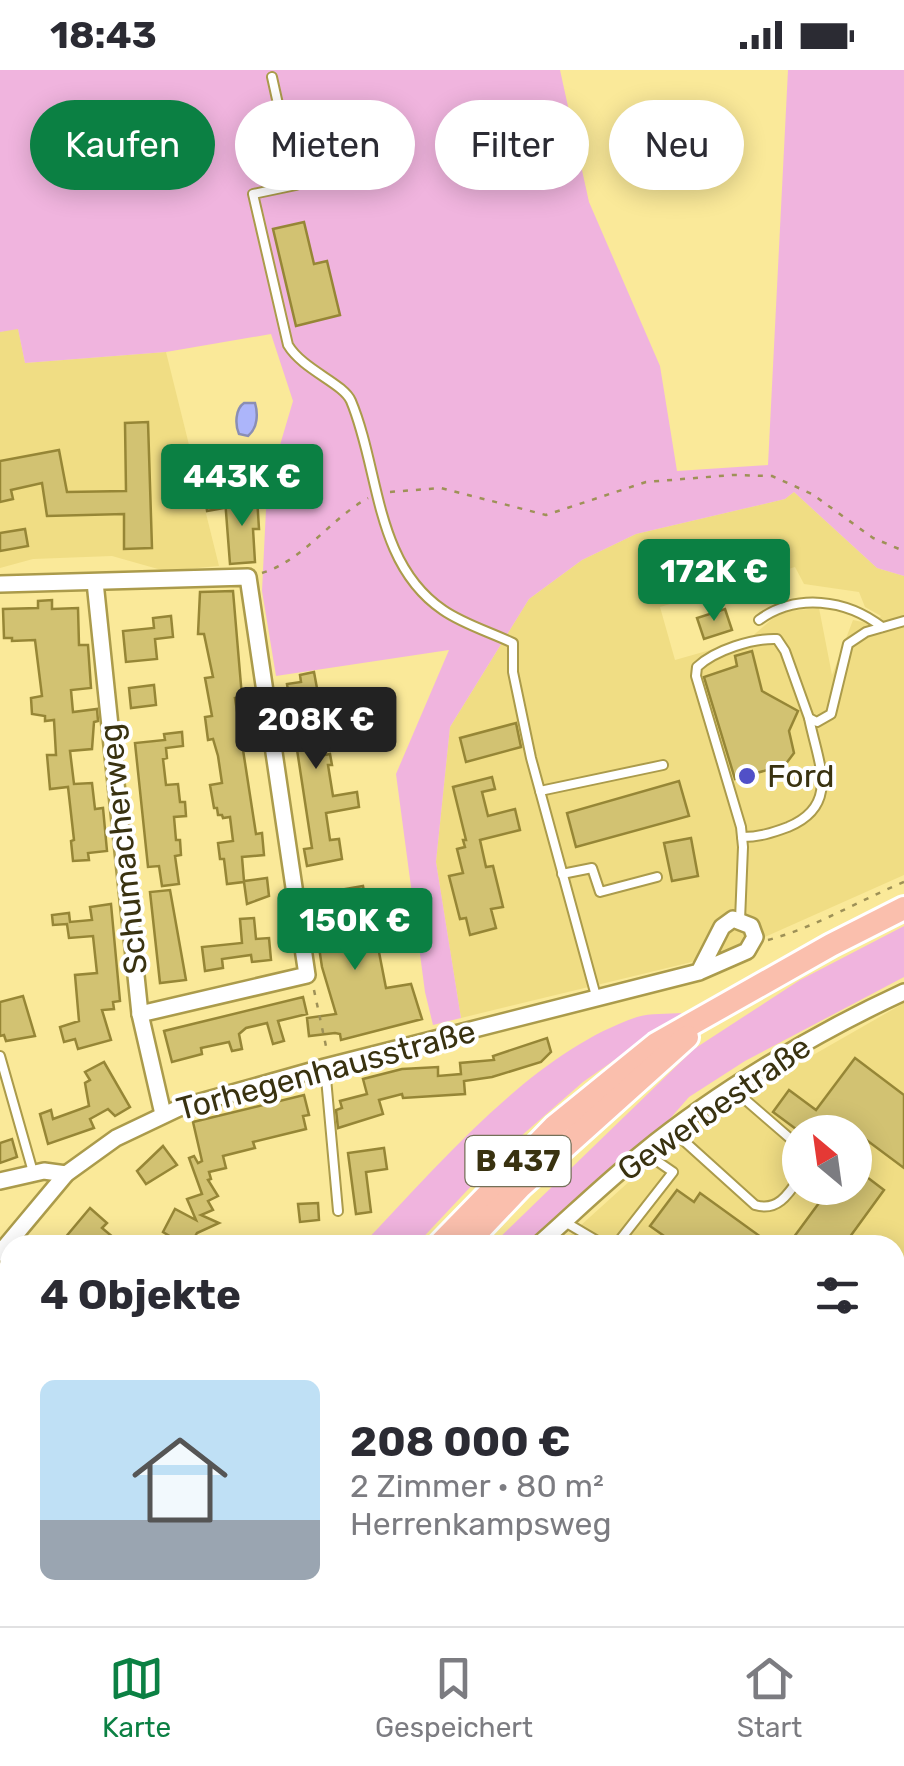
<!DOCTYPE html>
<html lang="de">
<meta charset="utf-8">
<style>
:root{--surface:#fff;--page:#f2f2f3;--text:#2b2b33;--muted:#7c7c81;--line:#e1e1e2;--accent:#0b8043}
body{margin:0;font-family:Rubik,sans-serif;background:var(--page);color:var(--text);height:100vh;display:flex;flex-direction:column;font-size:38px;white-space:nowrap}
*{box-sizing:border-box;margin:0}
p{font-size:32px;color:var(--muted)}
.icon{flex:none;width:55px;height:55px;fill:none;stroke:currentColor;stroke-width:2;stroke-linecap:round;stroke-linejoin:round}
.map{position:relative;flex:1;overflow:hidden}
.drawer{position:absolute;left:0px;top:1165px;width:905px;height:392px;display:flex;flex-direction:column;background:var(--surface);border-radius:30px 30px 0 0;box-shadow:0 5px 25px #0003}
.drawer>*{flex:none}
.banner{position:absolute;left:30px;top:30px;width:845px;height:90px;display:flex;gap:20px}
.needle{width:65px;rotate:331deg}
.fabs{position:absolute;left:782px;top:1045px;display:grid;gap:20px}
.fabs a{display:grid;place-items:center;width:90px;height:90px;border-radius:50%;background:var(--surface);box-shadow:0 5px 25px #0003;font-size:50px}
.price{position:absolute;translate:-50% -85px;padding:0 22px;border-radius:10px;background:var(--accent);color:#fff;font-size:32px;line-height:65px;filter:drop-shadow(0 2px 5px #0008)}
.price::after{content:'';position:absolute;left:50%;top:60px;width:30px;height:22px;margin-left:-15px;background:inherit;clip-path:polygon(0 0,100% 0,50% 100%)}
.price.active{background:#222;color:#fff}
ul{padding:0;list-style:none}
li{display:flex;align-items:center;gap:30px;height:250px;padding:0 40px}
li+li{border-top:2px solid var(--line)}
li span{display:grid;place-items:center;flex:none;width:280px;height:200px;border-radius:15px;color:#555}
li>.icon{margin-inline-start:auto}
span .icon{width:120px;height:120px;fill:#fffc;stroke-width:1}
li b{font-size:42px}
h2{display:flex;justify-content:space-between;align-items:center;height:120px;padding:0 40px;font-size:42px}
.pill{padding:0 35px;border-radius:45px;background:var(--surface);box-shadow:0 5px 25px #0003;font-size:35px;line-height:90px}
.pill.active{background:var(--accent);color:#fff}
.status{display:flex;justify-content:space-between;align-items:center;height:70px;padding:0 50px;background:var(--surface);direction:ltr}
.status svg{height:28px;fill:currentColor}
.tabs{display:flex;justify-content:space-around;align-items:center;height:140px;border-top:2px solid var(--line);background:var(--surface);font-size:28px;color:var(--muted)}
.tabs a{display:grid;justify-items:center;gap:5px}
.tabs .active{color:var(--accent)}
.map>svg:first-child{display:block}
.built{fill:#f0dd84;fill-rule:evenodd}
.green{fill:#f0b4de}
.water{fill:#acb5fa;stroke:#8a8eb4;stroke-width:2.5}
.building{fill:#d2c272;stroke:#968636;stroke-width:2.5}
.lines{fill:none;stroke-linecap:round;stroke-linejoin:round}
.service-casing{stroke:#ab9b4b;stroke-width:12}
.minor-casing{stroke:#ab9b4b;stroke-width:20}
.tertiary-casing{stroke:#ab9b4b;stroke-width:22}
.primary-casing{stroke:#fff;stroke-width:28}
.path{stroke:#9e9157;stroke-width:2.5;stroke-dasharray:5 8;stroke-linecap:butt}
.service{stroke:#fff;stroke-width:8}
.minor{stroke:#fff;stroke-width:15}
.tertiary{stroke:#fff;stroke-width:18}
.primary{stroke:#fabfad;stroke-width:22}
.poi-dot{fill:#5150c7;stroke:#fff;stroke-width:4}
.labels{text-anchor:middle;stroke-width:8;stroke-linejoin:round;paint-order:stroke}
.shield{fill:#fff;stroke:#747058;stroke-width:2.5}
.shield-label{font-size:30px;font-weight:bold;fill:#393210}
.poi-label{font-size:32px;fill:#393210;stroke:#fff;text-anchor:start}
.street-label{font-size:32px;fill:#393210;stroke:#fff}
</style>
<div class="status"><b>18:43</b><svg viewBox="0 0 49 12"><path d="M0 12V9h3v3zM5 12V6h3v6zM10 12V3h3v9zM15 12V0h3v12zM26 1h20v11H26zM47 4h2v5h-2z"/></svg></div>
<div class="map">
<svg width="904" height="1556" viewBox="0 0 904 1556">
<rect width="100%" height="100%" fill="#fae999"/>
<g class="built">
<polygon points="18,258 25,293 166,282 219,496 165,501 112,486 33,489 0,498 0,262"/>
<path d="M794,422L877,498L904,506V805L729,883L461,948L436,792L450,657L529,529L582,490L636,464L785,429ZM795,497L804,514L859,522L865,537L881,546L872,554L853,550L832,605L819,538L780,542L749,569L675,590L660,537Z"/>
<path d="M904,933V1556H282L285,1548H895V1175H559L653,1090L773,1008ZM800,1062H855V1118H800Z"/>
</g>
<g class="green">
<polygon points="0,0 560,0 589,132 660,296 677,401 768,395 788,0 904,0 904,506 877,498 794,422 785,429 636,464 582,490 529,529 450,657 436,792 461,948 433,955 425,922 396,704 449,580 276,606 262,521 267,419 293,331 271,264 166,282 25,293 18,259 0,262"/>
<polygon points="904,856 904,907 745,991 689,1027 661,1059 526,1175 492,1175 694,979 800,910"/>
<path d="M682,943L583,1012L505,1080L416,1175H362C438,1096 531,983 637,947C650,943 668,944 682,943Z"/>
</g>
<path class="water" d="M244,333H255C258,343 258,358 248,366L239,364C235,355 235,339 244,333Z"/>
<g class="building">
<polygon points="304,152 314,194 327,191 340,245 296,256 273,159"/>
<polygon points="148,352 152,478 124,479 124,444 47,446 42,413 11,420 13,429 0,432 0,391 59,380 67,422 126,421 125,353"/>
<polygon points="255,385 257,398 244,401 241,387"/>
<polygon points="219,407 224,438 207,441 202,410"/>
<polygon points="257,427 259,459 253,459 255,492 230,494 225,429"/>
<polygon points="25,459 28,476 0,481 0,463"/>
<polygon points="233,521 242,627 235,628 256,764 262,763 264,785 242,787 244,811 267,808 269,826 247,834 244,812 227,814 224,789 220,789 218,773 233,771 230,747 223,748 222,745 218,745 217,738 214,738 210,715 222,713 218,686 213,669 208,670 205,647 212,646 205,608 213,607 204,564 198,564 200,522"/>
<polygon points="52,530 52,539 78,538 79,575 88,575 91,618 71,620 73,642 97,639 98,651 94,652 92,679 70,681 74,714 92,713 95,739 103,738 107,781 88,783 89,790 73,791 71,771 74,770 68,717 50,719 47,685 56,685 54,650 45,651 45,646 32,644 31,628 42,626 35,570 12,571 12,568 4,568 3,539 38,538 38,531"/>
<polygon points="725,539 732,560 704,569 697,548"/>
<polygon points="171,546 173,567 155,569 157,589 126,592 123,561 154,558 153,548"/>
<polygon points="752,581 762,621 798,641 789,661 794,683 785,695 735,709 704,607 737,596 735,586"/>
<polygon points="314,602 325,662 315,663 319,686 330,684 332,695 328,695 333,726 357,722 359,737 326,743 330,770 339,769 342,789 307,796 304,779 312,778 287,614 301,612 300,605"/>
<polygon points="154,615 156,635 131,638 129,618"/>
<polygon points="516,653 521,677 466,692 460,668"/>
<polygon points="182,662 183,676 166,678 167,688 163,689 166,715 178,714 180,732 185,732 186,746 174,747 176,770 180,770 181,785 175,786 179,814 162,816 159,796 148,797 135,673 165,670 164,664"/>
<polygon points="492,707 495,719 482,722 488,746 515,739 520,760 480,770 486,797 493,796 503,837 491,839 496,858 470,865 466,848 460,849 449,806 463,803 457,779 465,777 463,770 466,770 453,717"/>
<polygon points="679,711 689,746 576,777 567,743"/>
<polygon points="691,768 698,806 672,811 664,773"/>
<polygon points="363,816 369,849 351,852 356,880 359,882 378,877 386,918 411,914 422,949 341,970 340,964 335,963 309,966 307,948 336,944 322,897 311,825"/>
<polygon points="170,820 186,910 160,913 150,822"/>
<polygon points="111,834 120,931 113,932 114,939 102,940 111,970 78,979 75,969 64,972 60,957 79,951 75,905 97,903 93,866 69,868 67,854 53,855 52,845 69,843 70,852 92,850 90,837"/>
<polygon points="254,848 256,869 269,868 271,890 252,892 251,885 222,889 223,898 205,901 202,877 242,873 240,849"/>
<polygon points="23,926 35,966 6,971 4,965 0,966 0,932"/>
<polygon points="303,927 307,944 278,951 284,971 273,974 267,953 246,958 239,964 242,979 232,981 229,972 201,978 202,984 172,992 164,961"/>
<polygon points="547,968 551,982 541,992 492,1007 464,1011 465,1024 403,1028 402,1024 379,1030 383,1044 338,1058 336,1040 342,1038 340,1031 367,1024 363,1009 402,999 438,997 438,1006 461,1004 460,993 494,990 493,986"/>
<polygon points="855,988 904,1025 904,1098 845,1054 839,1062 800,1062 773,1042 789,1020 816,1040"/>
<polygon points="104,992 130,1037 115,1046 108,1039 90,1049 94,1058 48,1074 40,1044 51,1040 53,1049 89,1036 85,1013 90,1010 85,1002"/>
<polygon points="304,1025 309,1045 303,1046 306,1059 253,1072 255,1078 223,1086 226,1098 209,1102 211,1109 208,1110 218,1126 208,1131 213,1140 201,1145 219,1153 197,1163 193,1170 181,1173 163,1162 175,1139 196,1150 187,1129 202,1124 189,1088 194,1086 198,1093 202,1091 193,1052"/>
<polygon points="12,1069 17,1087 0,1093 0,1073"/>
<polygon points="163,1076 177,1095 146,1114 137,1101"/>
<polygon points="384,1078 387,1099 366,1102 371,1142 356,1144 348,1083"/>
<polygon points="855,1098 884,1120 844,1175 788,1175 830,1118 855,1118"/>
<polygon points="677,1120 694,1132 700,1123 772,1175 662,1175 667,1168 650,1156"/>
<polygon points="318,1133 319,1150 300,1152 298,1134"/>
<polygon points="90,1138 107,1153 102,1158 114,1168 109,1175 98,1175 90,1169 84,1175 59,1175"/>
</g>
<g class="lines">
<defs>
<g id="service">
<path d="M272,7L296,115L253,124L288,275C303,300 343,313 351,331C380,400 374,493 443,540C463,554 490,562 513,573V602L531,688L596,926"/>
<path d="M759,550C796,523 846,529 882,557"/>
<polyline points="540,721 663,695"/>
<path d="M742,767C759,767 772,763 788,757C841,735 818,693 809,648"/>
<polyline points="562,804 592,798 600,822 657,807"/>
<path d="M740,850L743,777L741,757L696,606L697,597C715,580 753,568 777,569L785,581L809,648L817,652L831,644L848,574L866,562L904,551"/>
<polyline points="0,986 33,1102"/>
<polyline points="325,997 338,1141"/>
<polyline points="733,1019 800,1077"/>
<path d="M673,1061L755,1135C777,1142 788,1125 800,1107"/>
<polyline points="565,1152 604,1175"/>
<polyline points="551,1163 566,1175"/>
<polyline points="616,1175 673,1102 644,1082"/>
<polyline points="540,1548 551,1556"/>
<polyline points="639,1556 640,1548"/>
</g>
<g id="minor">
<polyline points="95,512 140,944 163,1044"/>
<polyline points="0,514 248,507 307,905 140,944"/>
<polyline points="0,1111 44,1101 66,1104"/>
<path d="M538,1175C572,1145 606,1112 642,1083C718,1021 815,963 904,922"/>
<polyline points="0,1183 66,1104 116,1068 179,1038 325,997 699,902 747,881 755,867 751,856 733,849 722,857 699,902"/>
<polyline points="271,1556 275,1548"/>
</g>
<polyline id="tertiary" points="18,1548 28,1556"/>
<g id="primary">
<polyline points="439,1175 555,1056 656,974 831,875 904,838"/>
<polyline points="465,1175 521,1116 687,967"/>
<polyline points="5,1556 6,1538 10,1538"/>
<polyline points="58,1556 61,1548"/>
<polyline points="120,1556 127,1548"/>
<polyline points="145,1556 152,1548"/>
<polyline points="210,1556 215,1548"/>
</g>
</defs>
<use href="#service" class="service-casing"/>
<use href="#minor" class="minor-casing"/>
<use href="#tertiary" class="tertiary-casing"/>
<use href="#primary" class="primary-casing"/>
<g class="path">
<polyline points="390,422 441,418 546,445 646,412 732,405 772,406 812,424 873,468 904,481"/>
<path d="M262,503C304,490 330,449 368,428"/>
<path d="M768,870C816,857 858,831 904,812"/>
<polyline points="314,920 327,981"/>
</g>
<use href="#service" class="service"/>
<use href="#minor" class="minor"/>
<use href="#tertiary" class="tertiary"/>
<use href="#primary" class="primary"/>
</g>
<circle class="poi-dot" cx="747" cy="706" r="10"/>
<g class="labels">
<rect class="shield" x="465.5" y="1066" width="105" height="50" rx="8"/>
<g class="shield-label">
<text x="518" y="1101">B 437</text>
</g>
<g class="poi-label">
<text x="767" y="717">Ford</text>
</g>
<g class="street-label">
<text transform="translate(123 779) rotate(-96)" y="11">Schumacherweg</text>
<text transform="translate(326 1000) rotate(-15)" y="11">Torhegenhausstraße</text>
<text transform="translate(714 1038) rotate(-35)" y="11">Gewerbestraße</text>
</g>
</g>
</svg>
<div class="fabs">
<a><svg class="needle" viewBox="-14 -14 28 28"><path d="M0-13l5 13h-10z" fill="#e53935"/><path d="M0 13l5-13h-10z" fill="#7c7c81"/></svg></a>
</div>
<b class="price" style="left:242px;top:459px">443K €</b>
<b class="price" style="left:714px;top:554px">172K €</b>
<b class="price active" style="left:316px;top:702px">208K €</b>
<b class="price" style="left:355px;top:903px">150K €</b>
<div class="banner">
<a class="pill active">Kaufen</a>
<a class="pill">Mieten</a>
<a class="pill">Filter</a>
<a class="pill">Neu</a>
</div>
<section class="drawer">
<h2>4 Objekte<svg class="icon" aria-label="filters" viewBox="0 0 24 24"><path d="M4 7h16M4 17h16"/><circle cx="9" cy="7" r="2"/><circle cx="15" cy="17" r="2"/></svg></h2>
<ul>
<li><span style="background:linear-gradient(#bfe0f5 70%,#9aa5b1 0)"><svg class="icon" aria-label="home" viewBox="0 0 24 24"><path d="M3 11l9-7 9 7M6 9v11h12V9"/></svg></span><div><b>208 000 €</b><p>2 Zimmer · 80 m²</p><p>Herrenkampsweg</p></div></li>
</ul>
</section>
</div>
<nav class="tabs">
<a class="active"><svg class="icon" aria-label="map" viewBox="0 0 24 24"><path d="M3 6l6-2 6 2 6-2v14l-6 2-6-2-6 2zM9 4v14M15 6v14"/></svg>Karte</a>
<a><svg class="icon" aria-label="saved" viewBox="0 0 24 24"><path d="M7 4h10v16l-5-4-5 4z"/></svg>Gespeichert</a>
<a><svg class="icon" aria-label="home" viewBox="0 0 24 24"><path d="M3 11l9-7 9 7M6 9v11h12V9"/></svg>Start</a>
</nav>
